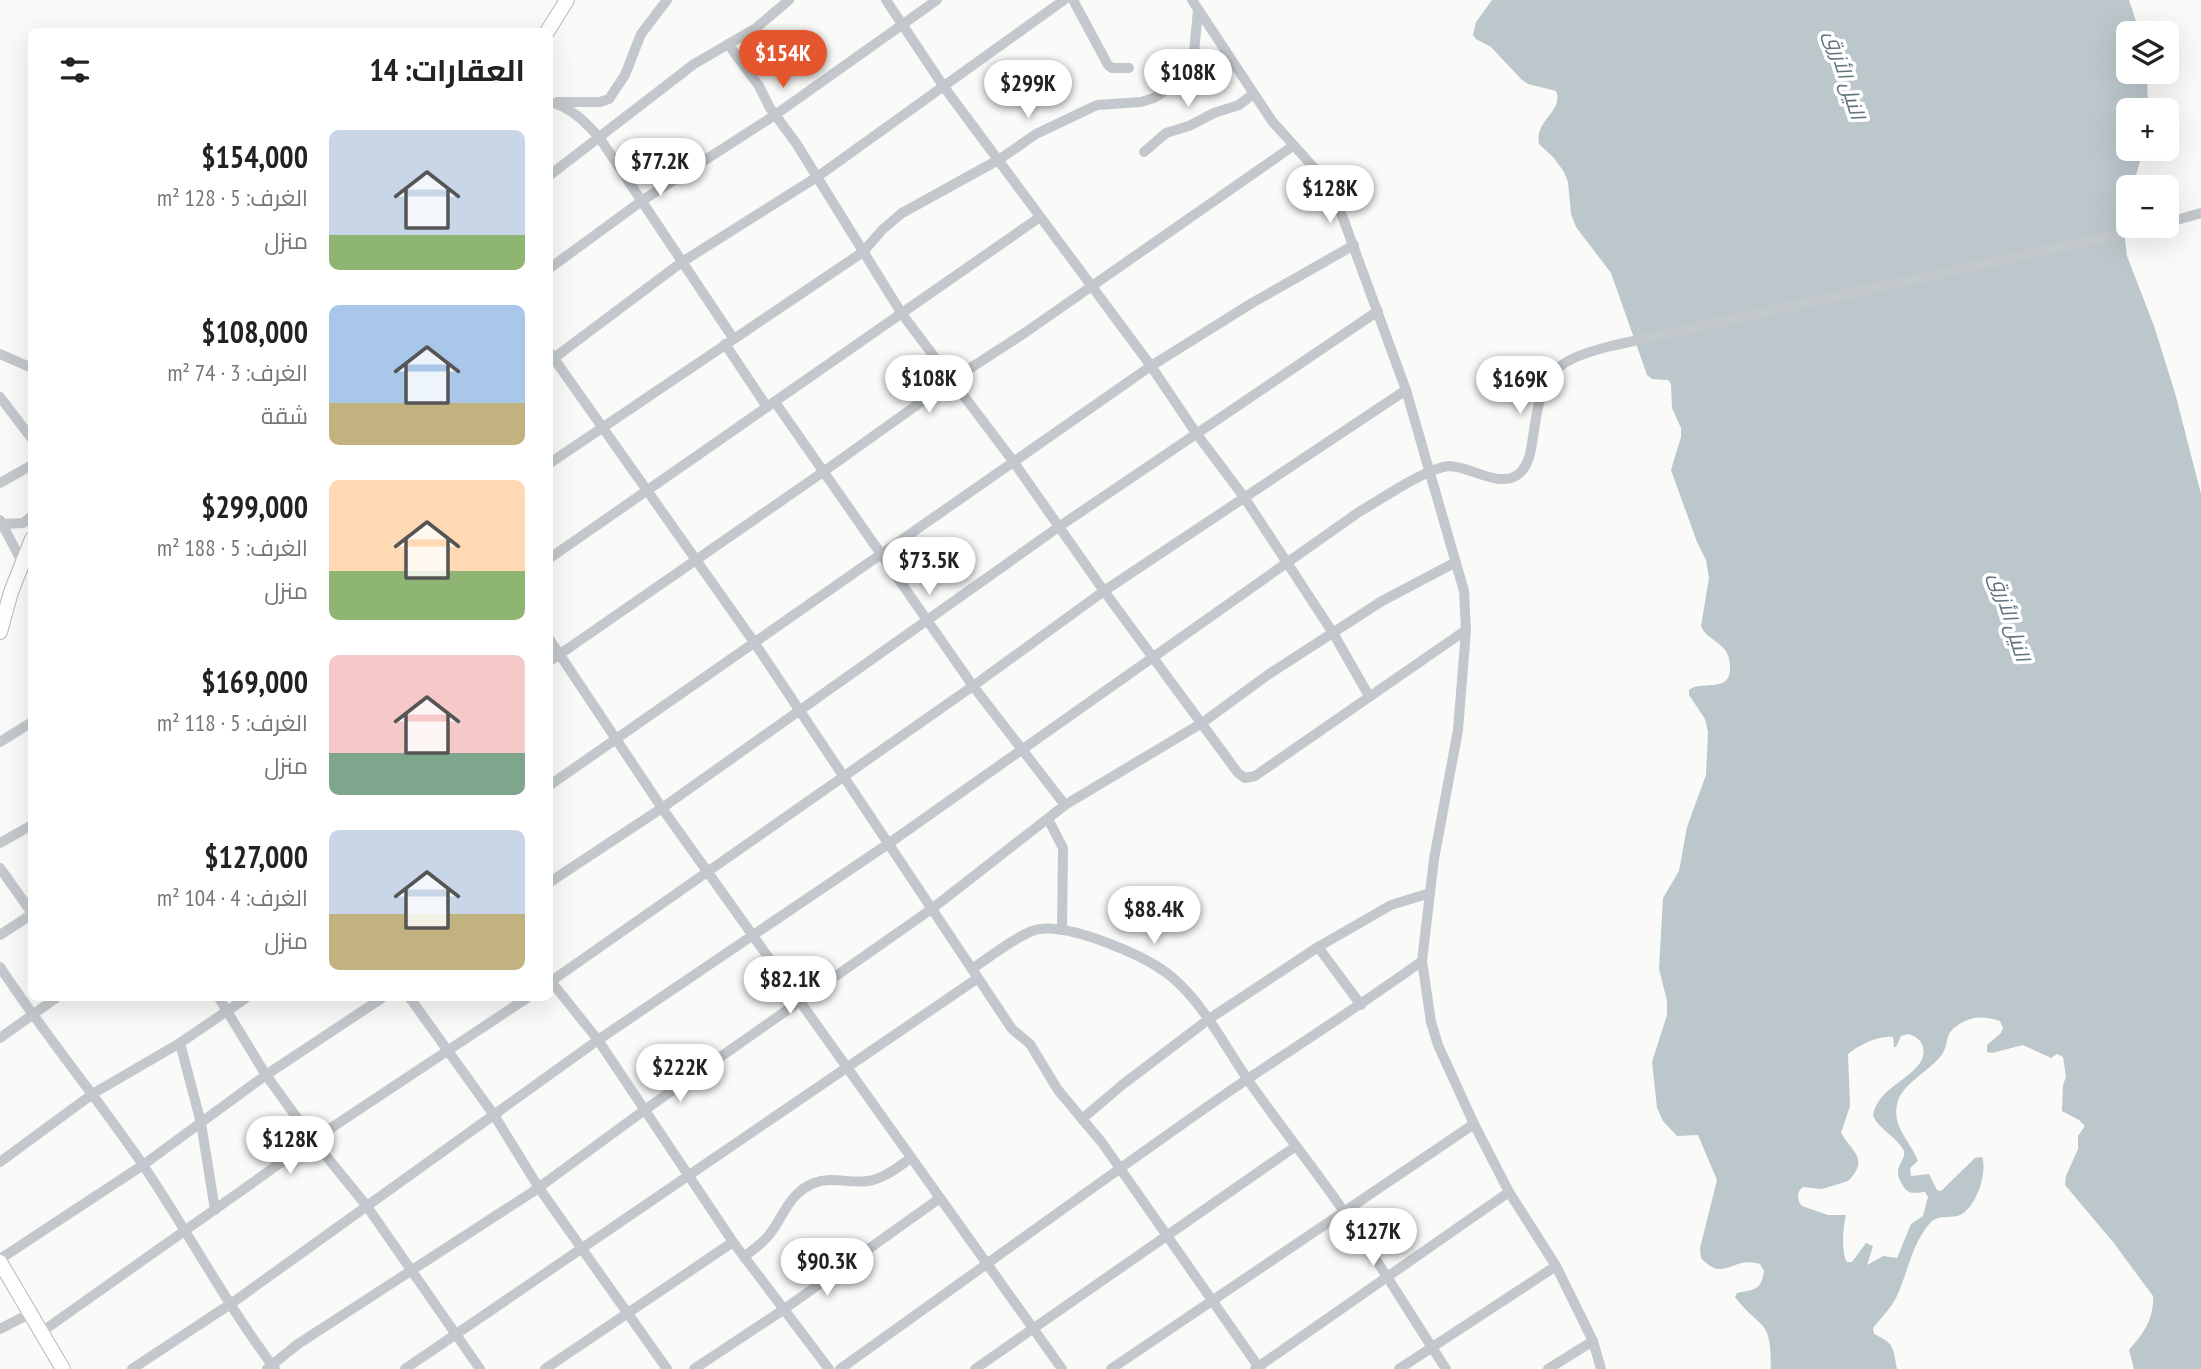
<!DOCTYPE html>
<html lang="ar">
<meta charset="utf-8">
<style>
:root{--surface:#fff;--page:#f2f2f2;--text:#222;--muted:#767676;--accent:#e4572e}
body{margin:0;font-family:"PT Sans Narrow",Cairo,sans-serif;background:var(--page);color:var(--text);direction:rtl;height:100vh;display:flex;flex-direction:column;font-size:26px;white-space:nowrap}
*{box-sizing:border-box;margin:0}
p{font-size:23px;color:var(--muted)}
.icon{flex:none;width:38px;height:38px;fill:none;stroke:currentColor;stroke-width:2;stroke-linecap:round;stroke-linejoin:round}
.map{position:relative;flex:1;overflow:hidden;direction:ltr}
.panel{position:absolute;left:28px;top:28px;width:525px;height:973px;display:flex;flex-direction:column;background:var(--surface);border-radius:10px;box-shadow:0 7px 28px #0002;direction:rtl}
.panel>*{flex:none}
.tools{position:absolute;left:2116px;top:21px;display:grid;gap:14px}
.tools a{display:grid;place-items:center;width:63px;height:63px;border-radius:10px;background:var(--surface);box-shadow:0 7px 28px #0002;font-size:35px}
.price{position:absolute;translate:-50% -60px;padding:0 16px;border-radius:24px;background:#fff;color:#222;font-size:23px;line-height:46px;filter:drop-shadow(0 2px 4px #0008)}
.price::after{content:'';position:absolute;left:50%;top:42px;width:21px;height:16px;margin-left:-10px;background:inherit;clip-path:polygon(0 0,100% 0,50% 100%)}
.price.current{background:var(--accent);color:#fff}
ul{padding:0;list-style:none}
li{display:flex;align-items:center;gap:21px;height:175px;padding:0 28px}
li span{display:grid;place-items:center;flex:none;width:196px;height:140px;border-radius:10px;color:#555}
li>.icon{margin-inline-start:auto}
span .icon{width:84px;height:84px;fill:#fffc;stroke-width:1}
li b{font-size:30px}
h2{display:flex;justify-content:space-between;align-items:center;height:84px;padding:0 28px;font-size:30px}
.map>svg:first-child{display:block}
.water{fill:#bbc7cb;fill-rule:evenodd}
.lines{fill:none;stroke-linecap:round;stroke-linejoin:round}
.secondary-casing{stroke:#b3babf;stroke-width:16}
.minor{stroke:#c3c8cc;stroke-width:10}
.secondary{stroke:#fff;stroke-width:14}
.labels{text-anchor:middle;stroke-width:7;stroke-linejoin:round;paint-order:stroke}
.water-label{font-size:21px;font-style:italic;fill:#60757c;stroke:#fff}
</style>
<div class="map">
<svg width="2201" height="1369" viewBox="0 0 2201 1369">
<rect width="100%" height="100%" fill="#fafaf8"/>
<path class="water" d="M1492,0H2129L2140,33H2128V72H2147L2148,110H2128V149H2143L2133,187H2128L2125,239L2127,256L2154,326L2175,393L2201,494V1369H2134L2129,1350C2144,1333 2154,1319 2153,1296L2113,1242L2065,1185L2066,1176L2078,1149V1136L2085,1126L2079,1120L2062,1111L2063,1085L2066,1077L2063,1057L2057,1054L2051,1058L2023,1045L1992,1053L1987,1052V1045L2001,1033L2003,1028L2000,1021C1982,1015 1969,1016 1954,1028C1945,1035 1948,1049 1940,1057C1928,1072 1900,1085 1897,1105C1892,1127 1911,1142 1918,1161L1910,1168L1911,1176L1929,1174L1937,1190L1941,1191L1975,1158L1982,1157C1988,1172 1976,1208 1960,1215C1950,1219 1938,1214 1930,1223C1911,1245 1908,1273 1896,1298C1890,1309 1881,1318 1873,1328L1874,1334C1894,1343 1893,1347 1897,1369H1771C1771,1316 1762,1332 1735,1297L1737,1293C1755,1289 1761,1291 1764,1271L1760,1264C1731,1255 1725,1284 1701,1258L1700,1248L1717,1180L1698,1135L1677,1136L1663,1121L1657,1108L1652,1062L1667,1015V1001L1659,969L1663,898L1679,871L1687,827L1706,775L1708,732L1705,719L1689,695V690C1700,679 1737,697 1729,659C1726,642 1706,640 1701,626L1709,578L1706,560L1697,542L1671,470L1681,437V428L1672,408L1671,384L1668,380L1652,379L1647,375L1611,273L1576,227L1571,214L1568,182L1564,172L1554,158L1539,144C1534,120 1564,112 1556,91L1528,84L1521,79L1491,47L1476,39L1473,35L1476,22ZM1908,1034C1922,1037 1928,1050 1920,1063C1906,1082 1877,1090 1873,1116C1880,1130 1895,1136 1903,1149C1909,1160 1890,1166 1902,1184C1908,1195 1913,1193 1925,1192L1928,1197L1923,1216L1911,1224L1897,1258L1883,1256L1867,1265L1873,1246L1866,1243L1852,1262H1847C1841,1253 1843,1226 1846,1215H1828L1802,1206C1797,1200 1796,1192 1803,1187L1822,1189L1848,1181C1870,1159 1852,1152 1841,1133L1850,1106L1848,1054C1859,1045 1879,1035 1893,1037L1894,1047H1896L1901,1036Z"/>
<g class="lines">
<defs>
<g id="secondary">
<polyline points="547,32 567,0"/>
<polyline points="0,632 11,592 32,539"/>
<polyline points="0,1262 63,1369"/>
</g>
</defs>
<use href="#secondary" class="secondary-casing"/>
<g class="minor">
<polyline points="886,0 944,87 1151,366 1196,433 1244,497 1333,633 1369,696"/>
<polyline points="1073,0 1108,65 1112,68 1129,68"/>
<polyline points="1192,0 1272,121 1324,179 1336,199 1406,390 1464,591 1466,630 1458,730 1434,859 1422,961 1431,1022 1438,1045 1474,1124 1509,1192 1556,1266 1593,1341 1601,1369"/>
<polyline points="728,44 759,86 770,108 796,143 902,314 1013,461 1104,591 1238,773 1245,778 1255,776 1466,630"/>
<path d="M550,102C572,108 584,121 599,137L733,338"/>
<polyline points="557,102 600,102 609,99 625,75 641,34 667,0"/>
<polyline points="1144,152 1166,133 1189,126 1214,113 1239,105 1253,94"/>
<polyline points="550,175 694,64 756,28 789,0"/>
<polyline points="2166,223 2201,213"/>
<polyline points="550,268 643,200 775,115 937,0"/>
<polyline points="725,344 767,407"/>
<polyline points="550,353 754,642 1012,1029 1030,1044 1058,1090 1103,1144 1260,1369"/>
<polyline points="0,354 32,368"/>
<polyline points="550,361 682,262 817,177 1064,0"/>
<polyline points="0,397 32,439"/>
<polyline points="775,402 973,686 1065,805"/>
<polyline points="550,463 863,252 882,230 902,213 1000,159 1036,134 1097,105 1141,102 1154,98 1188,75 1193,63 1198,10"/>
<polyline points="0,483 32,465"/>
<polyline points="0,520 22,562"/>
<polyline points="3,524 23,523 32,516"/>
<polyline points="550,558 1040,217"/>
<polyline points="550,640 662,808 1062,1369"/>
<polyline points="550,661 823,472 952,380 1026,332 1293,146"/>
<polyline points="0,742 32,722"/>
<polyline points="550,785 1151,366 1252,303 1354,245"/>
<polyline points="1048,819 1063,848 1062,930"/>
<polyline points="0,843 32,825"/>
<polyline points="0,868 32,913"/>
<polyline points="550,882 662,808 1060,526 1378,311"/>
<polyline points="0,935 32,914"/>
<polyline points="1318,947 1361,1005"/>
<path d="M0,967C44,1034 96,1096 141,1162C187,1230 226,1304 275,1369"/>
<path d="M972,969C987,959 1024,930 1040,929C1073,925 1148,956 1173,978C1205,1006 1224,1045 1248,1080C1279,1125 1314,1168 1345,1213C1380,1264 1412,1317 1446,1369"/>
<polyline points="550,980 598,1040 733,1242 829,1369"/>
<polyline points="550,982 973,686 1104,591 1406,390"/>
<polyline points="219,998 266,1075 313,1140 366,1205 480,1369"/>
<polyline points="410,998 494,1115 539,1188 667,1369"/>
<polyline points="0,1038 56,998"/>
<polyline points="180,1043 201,1123 215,1210"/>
<polyline points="1082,1119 1122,1085 1209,1019 1318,947 1391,905 1430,893"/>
<polyline points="0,1162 94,1093 180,1043 246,998"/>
<path d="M744,1257C752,1250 762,1244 769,1235C784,1216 789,1193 814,1183C832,1176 850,1184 868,1181C884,1179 898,1167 911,1158"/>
<polyline points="0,1259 143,1165 266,1075 382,998"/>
<polyline points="0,1329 29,1314"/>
<polyline points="40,1333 313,1140 527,998"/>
<path d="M132,1369L232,1303L598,1040L888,844L1359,512C1380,500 1426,468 1449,466C1471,466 1502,491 1521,472C1530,462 1531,449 1533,437C1542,375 1548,362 1611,346L2156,226"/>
<polyline points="267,1369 298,1344 534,1191 646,1109 933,908 1065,805 1202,723 1269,674 1382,601 1456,562"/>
<polyline points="405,1369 978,978"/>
<polyline points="545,1369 733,1242"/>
<polyline points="694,1369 783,1310 940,1198"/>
<path d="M840,1369C968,1278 1095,1185 1224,1095C1290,1050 1357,1008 1422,961"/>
<polyline points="975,1369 1296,1146"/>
<polyline points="1111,1369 1474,1124"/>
<polyline points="1255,1369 1509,1192"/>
<polyline points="1399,1369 1556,1266"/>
<polyline points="1548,1369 1593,1341"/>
</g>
<use href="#secondary" class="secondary"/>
</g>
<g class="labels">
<g class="water-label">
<text transform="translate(1845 75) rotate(73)" y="7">النيل الأزرق</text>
<text transform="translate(2010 617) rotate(73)" y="7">النيل الأزرق</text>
</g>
</g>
</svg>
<div class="tools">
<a><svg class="icon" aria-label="layers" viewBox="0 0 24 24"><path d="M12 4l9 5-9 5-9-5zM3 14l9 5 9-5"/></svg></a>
<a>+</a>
<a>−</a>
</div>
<b class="price current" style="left:783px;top:90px">$154K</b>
<b class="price" style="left:1188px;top:109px">$108K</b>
<b class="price" style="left:1028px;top:120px">$299K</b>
<b class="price" style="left:660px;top:198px">$77.2K</b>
<b class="price" style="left:1330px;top:225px">$128K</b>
<b class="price" style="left:929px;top:415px">$108K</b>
<b class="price" style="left:1520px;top:416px">$169K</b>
<b class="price" style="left:929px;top:597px">$73.5K</b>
<b class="price" style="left:1154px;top:946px">$88.4K</b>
<b class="price" style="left:790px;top:1016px">$82.1K</b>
<b class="price" style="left:680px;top:1104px">$222K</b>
<b class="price" style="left:290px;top:1176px">$128K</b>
<b class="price" style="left:1373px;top:1268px">$127K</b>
<b class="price" style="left:827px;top:1298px">$90.3K</b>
<section class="panel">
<h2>العقارات: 14<svg class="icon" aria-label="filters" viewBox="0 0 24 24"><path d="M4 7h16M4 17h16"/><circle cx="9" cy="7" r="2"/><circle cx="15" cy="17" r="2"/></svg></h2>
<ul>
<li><span style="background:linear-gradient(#c9d6e8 75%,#8fb573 0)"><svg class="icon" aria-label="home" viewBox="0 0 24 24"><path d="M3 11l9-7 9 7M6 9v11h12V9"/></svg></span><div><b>$154,000</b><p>الغرف: 5 · 128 m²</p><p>منزل</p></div></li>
<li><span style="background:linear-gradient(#a9c7e8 70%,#c2b280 0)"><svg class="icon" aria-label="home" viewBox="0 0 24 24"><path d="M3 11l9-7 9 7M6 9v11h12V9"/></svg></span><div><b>$108,000</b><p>الغرف: 3 · 74 m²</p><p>شقة</p></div></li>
<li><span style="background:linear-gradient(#ffd9b3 65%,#8fb573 0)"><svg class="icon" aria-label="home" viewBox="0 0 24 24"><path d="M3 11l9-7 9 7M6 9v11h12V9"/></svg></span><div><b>$299,000</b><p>الغرف: 5 · 188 m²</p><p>منزل</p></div></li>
<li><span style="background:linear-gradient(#f6c9c9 70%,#7fa58c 0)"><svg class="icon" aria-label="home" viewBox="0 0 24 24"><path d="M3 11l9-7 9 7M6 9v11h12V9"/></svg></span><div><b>$169,000</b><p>الغرف: 5 · 118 m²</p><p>منزل</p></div></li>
<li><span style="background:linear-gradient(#c9d6e8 60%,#c2b280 0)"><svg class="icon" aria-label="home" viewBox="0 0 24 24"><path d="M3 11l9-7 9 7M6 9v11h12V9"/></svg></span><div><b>$127,000</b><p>الغرف: 4 · 104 m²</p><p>منزل</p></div></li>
</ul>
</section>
</div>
